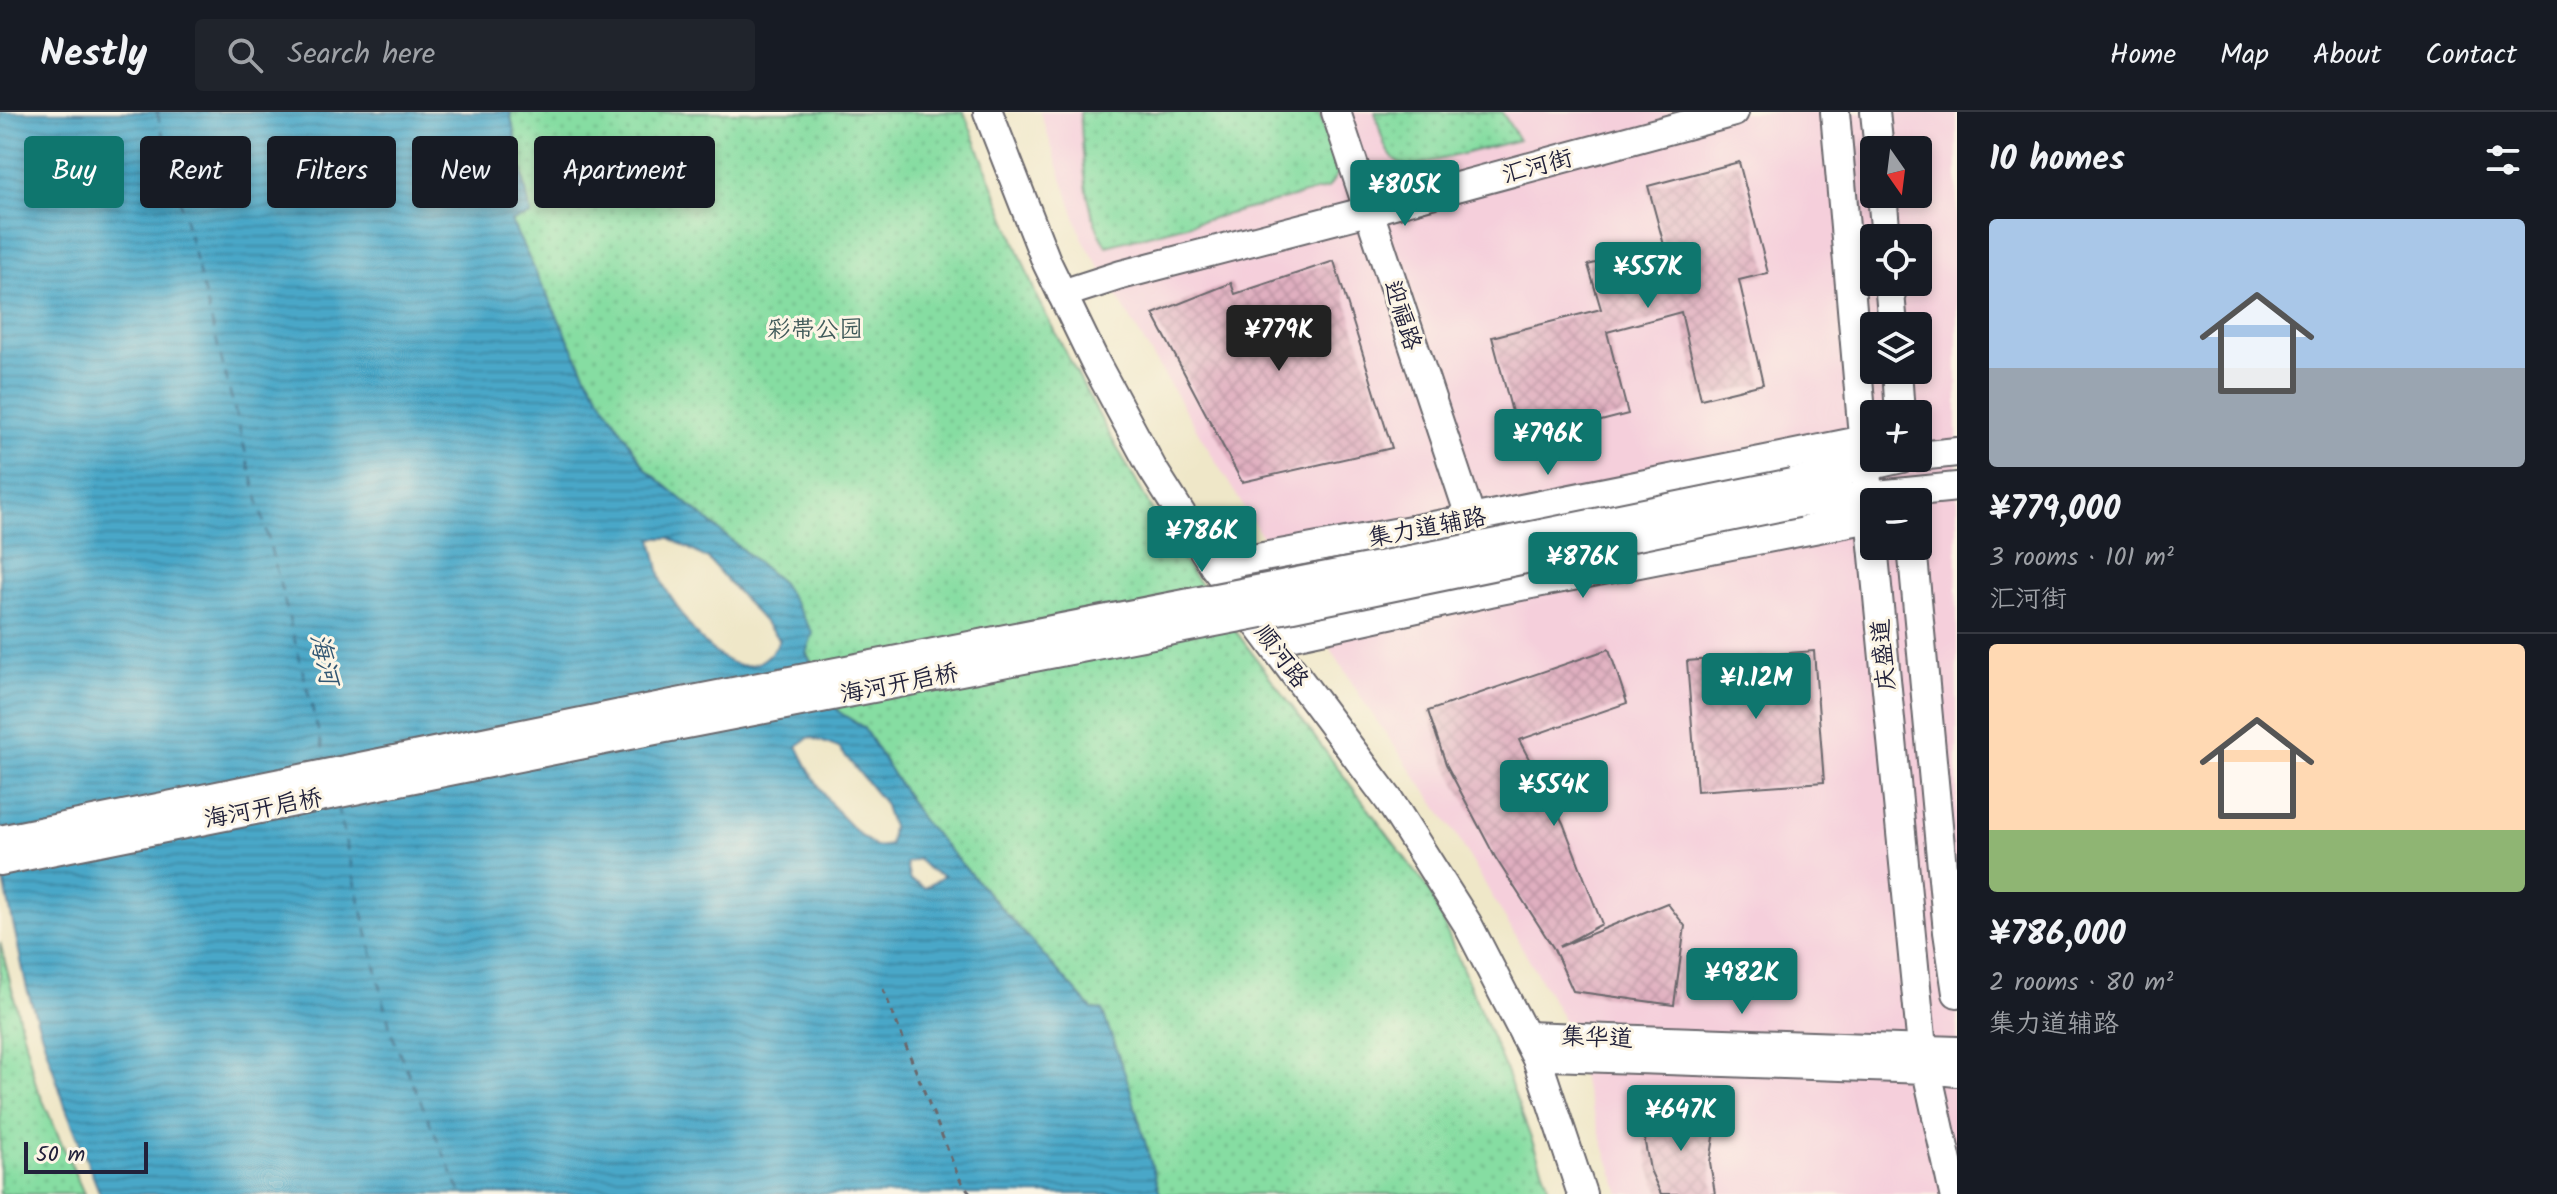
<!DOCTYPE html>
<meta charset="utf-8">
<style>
:root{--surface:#171b24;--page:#20242c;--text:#f1f3f6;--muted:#9ea1a6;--line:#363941;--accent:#0f766e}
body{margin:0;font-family:Kalam,"LXGW WenKai TC",sans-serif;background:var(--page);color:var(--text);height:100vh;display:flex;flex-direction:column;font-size:30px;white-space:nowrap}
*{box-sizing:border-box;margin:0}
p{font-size:26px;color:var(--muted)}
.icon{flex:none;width:44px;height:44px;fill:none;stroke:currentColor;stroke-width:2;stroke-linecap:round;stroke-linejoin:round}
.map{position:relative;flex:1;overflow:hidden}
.details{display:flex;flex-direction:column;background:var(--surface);width:600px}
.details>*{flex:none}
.top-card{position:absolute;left:24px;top:24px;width:760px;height:72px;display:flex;gap:16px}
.needle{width:52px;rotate:166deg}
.controls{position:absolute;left:1860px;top:24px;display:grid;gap:16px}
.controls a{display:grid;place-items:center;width:72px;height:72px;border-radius:8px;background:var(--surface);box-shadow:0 4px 12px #0003;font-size:40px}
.scale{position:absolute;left:24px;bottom:20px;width:124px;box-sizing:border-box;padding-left:8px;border:4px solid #22223b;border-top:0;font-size:22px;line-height:28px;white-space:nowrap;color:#22223b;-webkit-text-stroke:6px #fcf5e5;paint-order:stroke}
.price{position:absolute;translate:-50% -68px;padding:0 18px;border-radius:8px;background:var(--accent);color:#fff;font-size:26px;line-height:52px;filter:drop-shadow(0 2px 4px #0008)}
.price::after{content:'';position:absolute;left:50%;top:48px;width:24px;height:18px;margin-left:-12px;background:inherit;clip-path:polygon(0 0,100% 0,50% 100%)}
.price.current{background:#222;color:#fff}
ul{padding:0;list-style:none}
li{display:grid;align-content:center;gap:16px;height:424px;padding:0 32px}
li+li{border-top:2px solid var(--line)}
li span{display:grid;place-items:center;height:248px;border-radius:8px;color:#555}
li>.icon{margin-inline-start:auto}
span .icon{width:144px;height:144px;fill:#fffc;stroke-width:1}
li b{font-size:34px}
h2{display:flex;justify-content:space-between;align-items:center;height:96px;padding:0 32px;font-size:34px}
.chip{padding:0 28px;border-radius:8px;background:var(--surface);box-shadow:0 4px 12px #0003;font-size:28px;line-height:72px}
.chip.current{background:var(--accent);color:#fff}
header{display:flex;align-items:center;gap:48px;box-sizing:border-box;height:112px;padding:0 40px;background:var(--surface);border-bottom:2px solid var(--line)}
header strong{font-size:38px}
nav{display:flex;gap:44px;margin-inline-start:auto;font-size:28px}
.search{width:560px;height:72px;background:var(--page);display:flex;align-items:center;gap:20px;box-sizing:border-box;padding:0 28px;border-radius:8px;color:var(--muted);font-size:30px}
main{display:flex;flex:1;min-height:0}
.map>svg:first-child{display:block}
.built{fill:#f5cfdb;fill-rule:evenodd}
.grass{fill:url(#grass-dots);stroke:#54806e;stroke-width:2}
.water{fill:url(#water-rules);stroke:#366482;stroke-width:2;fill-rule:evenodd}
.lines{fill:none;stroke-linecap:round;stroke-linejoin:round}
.ferry{stroke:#325773;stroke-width:2;stroke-dasharray:10 8;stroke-linecap:butt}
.building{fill:url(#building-cross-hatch)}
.secondary-casing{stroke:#6a676c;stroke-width:32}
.path{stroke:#6a676c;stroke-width:3;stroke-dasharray:6 6;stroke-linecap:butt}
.secondary{stroke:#fff;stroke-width:28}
.secondary-bridge-casing{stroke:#6a676c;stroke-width:32;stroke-linecap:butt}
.secondary-bridge{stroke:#fff;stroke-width:28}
.labels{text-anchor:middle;stroke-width:6;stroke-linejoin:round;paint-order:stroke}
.street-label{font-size:24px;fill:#22223b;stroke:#fcf5e5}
.park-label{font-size:24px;fill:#405a5a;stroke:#fcf5e5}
.water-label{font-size:26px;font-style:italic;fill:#325773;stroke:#fcf5e5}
</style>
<header>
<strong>Nestly</strong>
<div class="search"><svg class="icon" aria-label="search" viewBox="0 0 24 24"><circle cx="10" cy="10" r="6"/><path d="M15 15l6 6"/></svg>Search here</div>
<nav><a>Home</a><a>Map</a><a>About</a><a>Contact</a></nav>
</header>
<main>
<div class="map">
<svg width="1957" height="1082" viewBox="0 0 1957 1082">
<defs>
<pattern id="grass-dots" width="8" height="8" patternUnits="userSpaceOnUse" patternTransform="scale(2)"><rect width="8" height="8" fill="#86dda2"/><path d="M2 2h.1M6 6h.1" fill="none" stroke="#73bd8c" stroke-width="1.8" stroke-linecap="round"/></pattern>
<pattern id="water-rules" width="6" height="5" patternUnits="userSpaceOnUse" patternTransform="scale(2)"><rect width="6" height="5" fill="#49a7c8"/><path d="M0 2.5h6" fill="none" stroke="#3c88a4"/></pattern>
<pattern id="building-cross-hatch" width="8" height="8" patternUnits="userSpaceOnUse" patternTransform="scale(2)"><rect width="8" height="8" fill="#e0afc0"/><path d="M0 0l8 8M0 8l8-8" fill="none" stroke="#c096a6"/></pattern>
</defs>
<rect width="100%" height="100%" fill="#fcf5e5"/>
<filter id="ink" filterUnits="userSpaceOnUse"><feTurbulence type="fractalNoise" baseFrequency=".0125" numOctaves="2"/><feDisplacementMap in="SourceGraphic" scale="16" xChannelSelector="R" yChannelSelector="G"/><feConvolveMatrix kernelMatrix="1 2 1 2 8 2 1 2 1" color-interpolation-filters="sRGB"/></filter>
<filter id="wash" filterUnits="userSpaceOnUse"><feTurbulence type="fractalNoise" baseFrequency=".006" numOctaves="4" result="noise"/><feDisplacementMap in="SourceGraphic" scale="32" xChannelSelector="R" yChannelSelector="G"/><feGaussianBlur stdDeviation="1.8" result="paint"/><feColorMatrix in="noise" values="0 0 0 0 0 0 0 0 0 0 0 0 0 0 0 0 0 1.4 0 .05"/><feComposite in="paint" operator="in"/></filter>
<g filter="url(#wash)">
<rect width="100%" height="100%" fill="#efe7c8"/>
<path class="built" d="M1040,0H1957V1082H1620L1560,901L1456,722L1365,592L1216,350L1082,126ZM1874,38H1918V82H1874ZM1874,126H1918V170H1874ZM1874,214H1918V258H1874ZM1874,302H1918V346H1874ZM1874,390H1918V434H1874Z"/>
<g class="grass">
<polygon points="510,0 964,0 1038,188 1103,311 1175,438 1429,778 1502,949 1547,1069 1549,1082 1114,1082 1102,898 1092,897 922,708 863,615 839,600 806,540 782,471 646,357 589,269 510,109 530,103"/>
<path d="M1080,0H1319L1339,60L1328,76L1106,134C1082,94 1084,46 1080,0Z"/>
<path d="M1375,0H1502L1519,28L1409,55C1382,47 1383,25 1375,0Z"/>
<polygon points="0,830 36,973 84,1082 0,1082"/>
</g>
<path class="water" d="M0,0H510L531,103L511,109L585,261L646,357L782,471L813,521L806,541L839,600L863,615L922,708L1092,897L1102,898L1129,973L1160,1082H100L65,994L27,877L0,750ZM652,426H670L708,447L780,528C747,586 700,532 678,496C673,488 666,479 662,469C658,456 655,440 652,426ZM810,625L839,636L884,691L892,715L890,733L876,735C839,710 816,674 797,634ZM918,747L928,757L944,764L925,776L910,768L906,751Z"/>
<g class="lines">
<g class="ferry">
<polyline points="157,0 326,649"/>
<polyline points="337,694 392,923 461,1082"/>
</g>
</g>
<g id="blocks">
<g class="building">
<polygon points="1739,50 1768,161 1739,168 1763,272 1701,287 1681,200 1607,220 1628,302 1520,330 1492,225 1601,197 1588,153 1664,133 1648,74"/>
<polygon points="1334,149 1392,336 1242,370 1153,202 1231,171 1235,182"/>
<polygon points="1609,537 1627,591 1519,628 1563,711 1602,812 1559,835 1667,791 1685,814 1674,893 1573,879 1554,837 1495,745 1446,652 1428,599"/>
<polygon points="1814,539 1824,670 1697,679 1687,549"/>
<polygon points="1653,1003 1721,1005 1715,1019 1710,1050 1715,1082 1661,1082 1650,1058 1645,1031 1646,1017"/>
</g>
</g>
</g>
<g filter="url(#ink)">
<use href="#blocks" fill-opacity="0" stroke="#6a676c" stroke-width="2"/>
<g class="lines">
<defs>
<g id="secondary">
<polyline points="988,0 1047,151 1097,254 1152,356 1214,454 1389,688 1467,811 1537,947 1582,1082"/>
<polyline points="1336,0 1471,407"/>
<polyline points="1835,0 1868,382 1922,936 1954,1082"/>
<polyline points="1875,0 1879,38"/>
<polyline points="1882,82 1886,126"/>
<polyline points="1889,170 1893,214"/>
<polyline points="1062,182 1121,163 1368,99 1734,0"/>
<polyline points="1897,258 1900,302"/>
<polyline points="1918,344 1957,340"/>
<polyline points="1792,371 1902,346"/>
<polyline points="1797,391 1957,375"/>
<polyline points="1912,434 1948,820 1957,881"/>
<polyline points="1214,454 1471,407 1865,328 1874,332"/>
<polyline points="1270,528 1490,480 1870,406 1874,404"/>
<polyline points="0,728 621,602"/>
<polyline points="0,749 624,624"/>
<polyline points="1525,924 1957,939"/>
<polyline points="1537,947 1550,944 1926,957 1957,960"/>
</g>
</defs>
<use href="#secondary" class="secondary-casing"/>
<polyline class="path" points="883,877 959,1066 971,1082"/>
<use href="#secondary" class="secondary"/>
<defs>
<g id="secondary-bridge">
<polyline points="621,602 1497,431 1792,371"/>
<polyline points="624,624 1293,495 1797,391"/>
</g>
</defs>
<use href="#secondary-bridge" class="secondary-bridge-casing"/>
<use href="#secondary-bridge" class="secondary-bridge"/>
</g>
</g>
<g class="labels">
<g class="street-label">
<text transform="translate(1537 54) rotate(-15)" y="8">汇河街</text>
<text transform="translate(1403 203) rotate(72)" y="8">迎福路</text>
<text transform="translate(1427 415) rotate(-11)" y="8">集力道辅路</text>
<text transform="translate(1883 543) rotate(-95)" y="8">庆盛道</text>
<text transform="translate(1282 544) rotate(53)" y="8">顺河路</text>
<text transform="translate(899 571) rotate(-11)" y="8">海河开启桥</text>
<text transform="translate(263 696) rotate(-11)" y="8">海河开启桥</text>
<text transform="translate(1597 925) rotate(2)" y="8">集华道</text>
</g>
<g class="park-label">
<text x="815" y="225">彩带公园</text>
</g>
<g class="water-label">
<text transform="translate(325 547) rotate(77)" y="9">海河</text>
</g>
</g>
</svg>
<div class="controls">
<a><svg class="needle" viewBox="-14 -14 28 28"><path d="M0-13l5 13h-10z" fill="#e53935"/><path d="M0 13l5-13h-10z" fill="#9ea1a6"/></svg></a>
<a><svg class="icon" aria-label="locate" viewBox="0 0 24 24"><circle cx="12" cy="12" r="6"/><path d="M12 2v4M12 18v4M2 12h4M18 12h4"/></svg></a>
<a><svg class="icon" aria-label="layers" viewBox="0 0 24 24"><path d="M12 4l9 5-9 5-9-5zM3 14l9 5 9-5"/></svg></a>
<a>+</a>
<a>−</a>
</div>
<div class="scale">50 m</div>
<b class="price" style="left:1405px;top:116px">¥805K</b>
<b class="price" style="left:1648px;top:198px">¥557K</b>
<b class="price current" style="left:1279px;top:261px">¥779K</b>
<b class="price" style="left:1548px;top:365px">¥796K</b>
<b class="price" style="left:1202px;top:462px">¥786K</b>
<b class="price" style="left:1583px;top:488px">¥876K</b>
<b class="price" style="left:1756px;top:609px">¥1.12M</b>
<b class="price" style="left:1554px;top:716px">¥554K</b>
<b class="price" style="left:1742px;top:904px">¥982K</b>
<b class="price" style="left:1681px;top:1041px">¥647K</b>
<div class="top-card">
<a class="chip current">Buy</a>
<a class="chip">Rent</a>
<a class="chip">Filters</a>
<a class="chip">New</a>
<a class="chip">Apartment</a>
</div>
</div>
<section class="details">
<h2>10 homes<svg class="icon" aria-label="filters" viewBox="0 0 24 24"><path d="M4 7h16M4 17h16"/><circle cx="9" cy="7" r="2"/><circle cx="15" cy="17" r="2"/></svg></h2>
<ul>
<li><span style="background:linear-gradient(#a9c7e8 60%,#9aa5b1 0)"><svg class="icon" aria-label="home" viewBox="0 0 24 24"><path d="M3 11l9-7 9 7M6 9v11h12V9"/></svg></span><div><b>¥779,000</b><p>3 rooms · 101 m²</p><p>汇河街</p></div></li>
<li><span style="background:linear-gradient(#ffd9b3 75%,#8fb573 0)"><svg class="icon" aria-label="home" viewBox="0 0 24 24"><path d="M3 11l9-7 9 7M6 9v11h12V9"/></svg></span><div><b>¥786,000</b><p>2 rooms · 80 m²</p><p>集力道辅路</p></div></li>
</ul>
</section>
</main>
